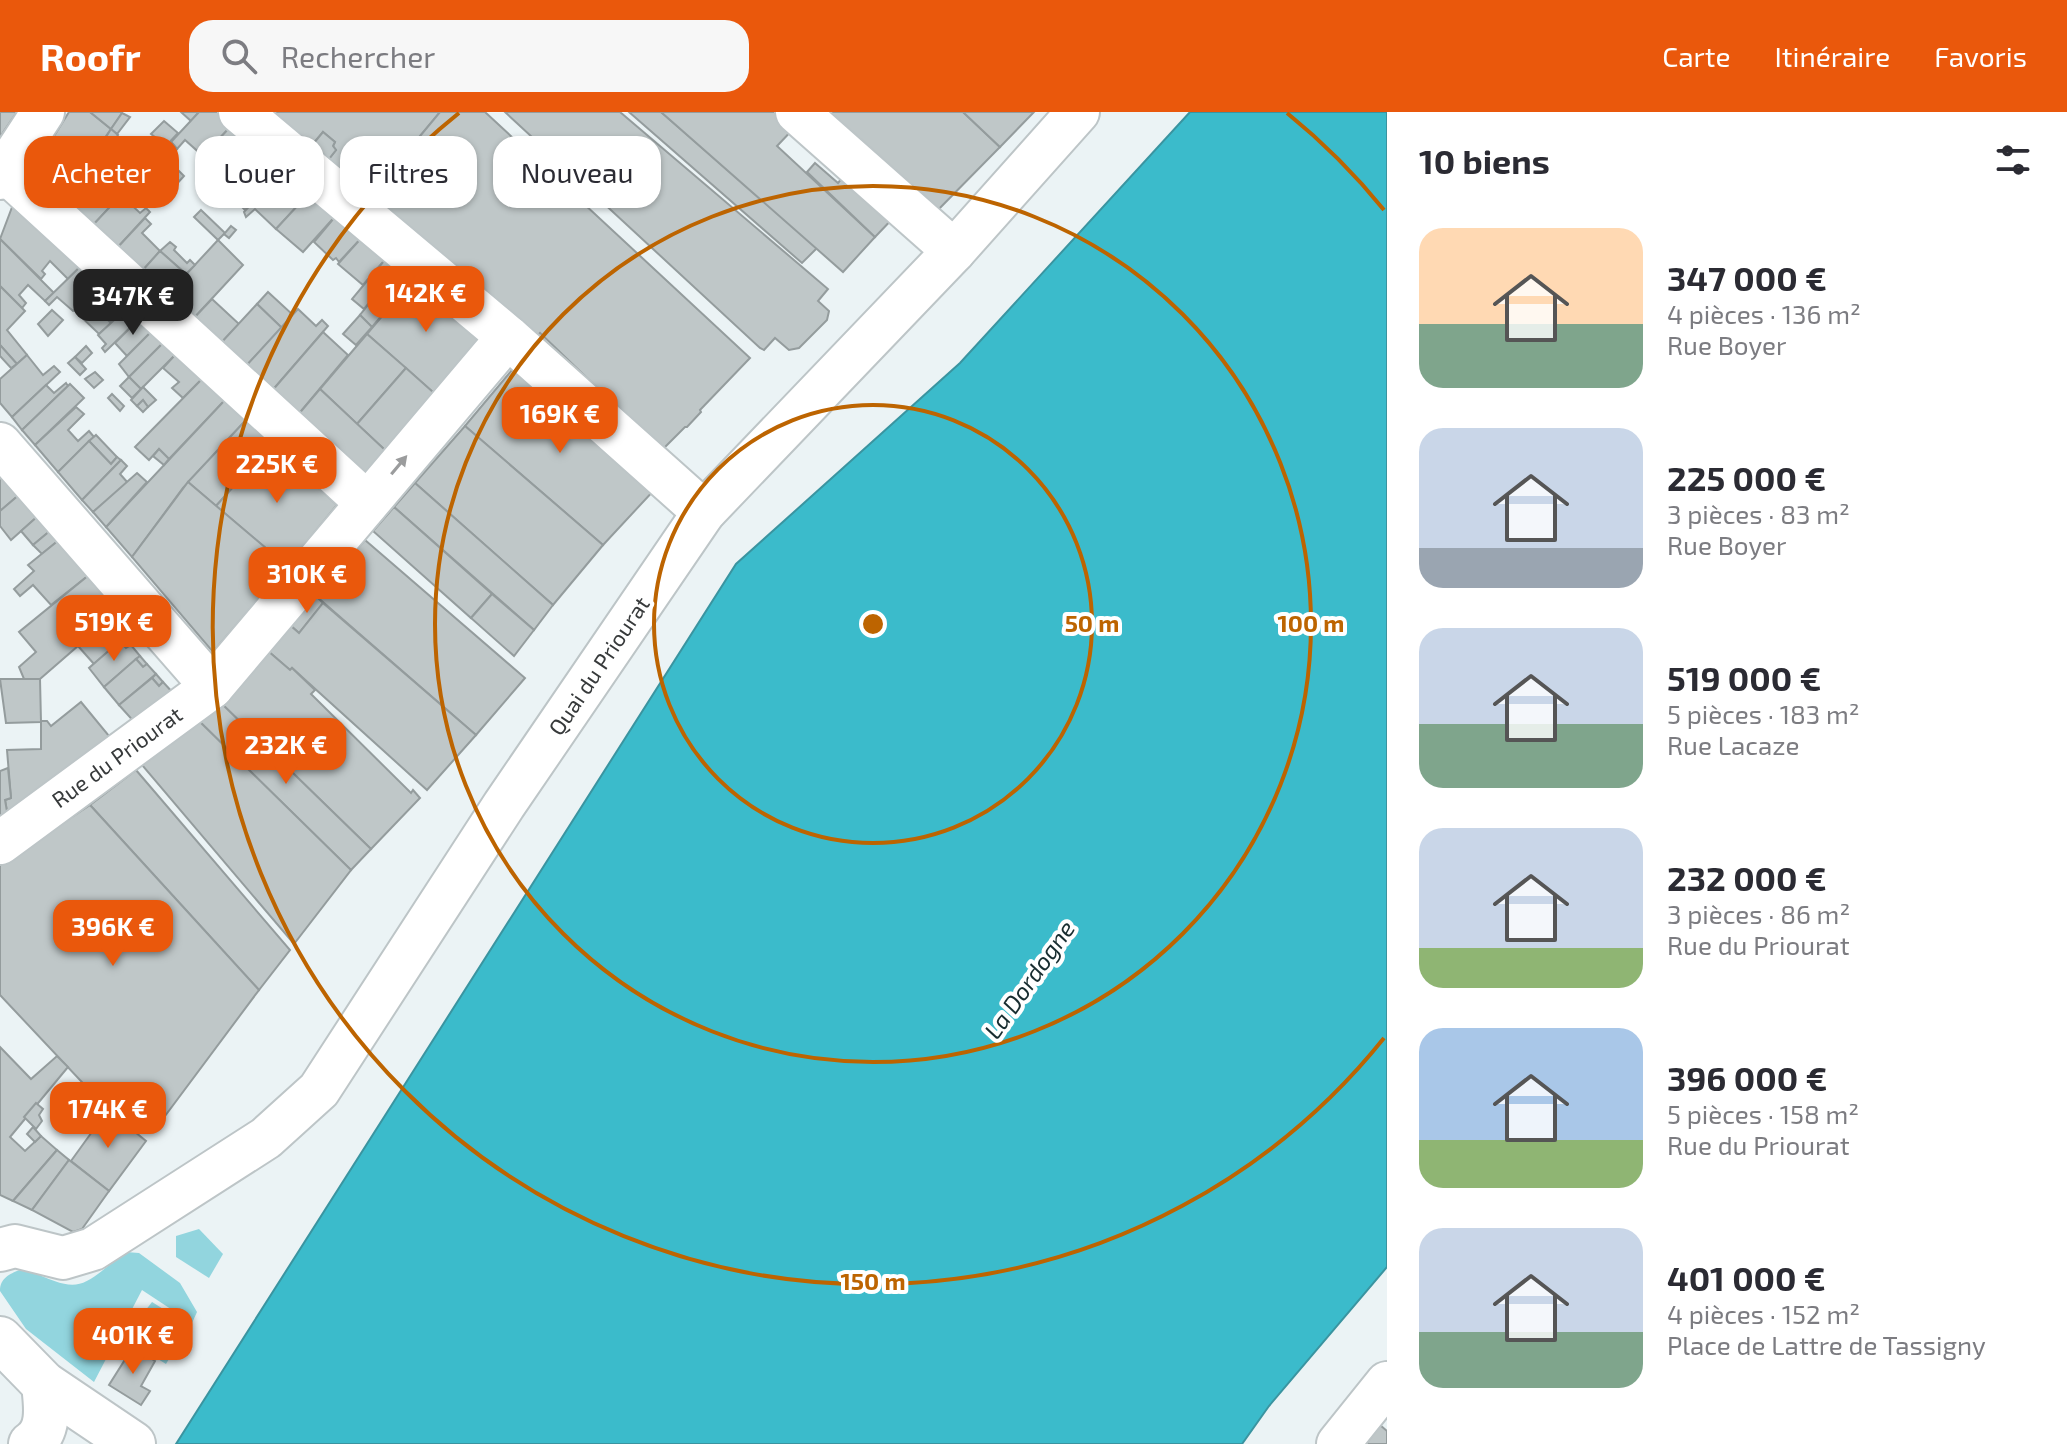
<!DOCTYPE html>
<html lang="fr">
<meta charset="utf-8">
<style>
:root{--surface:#fff;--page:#f7f7f7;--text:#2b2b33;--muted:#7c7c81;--accent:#ea580c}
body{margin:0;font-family:"Exo 2",sans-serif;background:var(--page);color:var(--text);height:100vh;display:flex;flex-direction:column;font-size:30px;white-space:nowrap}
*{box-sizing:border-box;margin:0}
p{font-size:26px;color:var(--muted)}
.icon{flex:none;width:44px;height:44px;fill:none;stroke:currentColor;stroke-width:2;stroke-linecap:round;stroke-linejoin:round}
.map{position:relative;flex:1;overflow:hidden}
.panel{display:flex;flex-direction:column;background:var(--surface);width:680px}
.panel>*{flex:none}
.hud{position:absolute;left:24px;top:24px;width:760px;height:72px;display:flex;gap:16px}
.price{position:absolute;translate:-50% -68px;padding:0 18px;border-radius:16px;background:var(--accent);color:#fff;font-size:26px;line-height:52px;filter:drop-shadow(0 2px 4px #0008)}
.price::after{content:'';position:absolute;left:50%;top:48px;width:24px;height:18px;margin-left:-12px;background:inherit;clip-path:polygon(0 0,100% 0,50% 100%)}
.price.current{background:#222;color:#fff}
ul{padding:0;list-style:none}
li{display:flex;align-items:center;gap:24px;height:200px;padding:0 32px}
li span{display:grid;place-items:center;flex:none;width:224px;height:160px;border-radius:24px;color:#555}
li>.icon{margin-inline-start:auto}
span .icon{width:96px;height:96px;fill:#fffc;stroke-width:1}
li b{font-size:34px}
h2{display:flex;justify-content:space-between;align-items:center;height:96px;padding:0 32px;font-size:34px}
.chip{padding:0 28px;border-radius:24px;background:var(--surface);box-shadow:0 2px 6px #0004;font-size:28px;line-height:72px}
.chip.current{background:var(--accent);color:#fff}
header{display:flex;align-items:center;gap:48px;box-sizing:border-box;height:112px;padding:0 40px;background:var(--accent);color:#fff}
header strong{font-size:38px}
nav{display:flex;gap:44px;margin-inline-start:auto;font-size:28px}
.search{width:560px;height:72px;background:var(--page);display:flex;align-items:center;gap:20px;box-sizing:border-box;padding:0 28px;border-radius:24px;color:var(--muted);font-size:30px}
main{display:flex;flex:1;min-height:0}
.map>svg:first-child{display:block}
.green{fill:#92d5de}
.water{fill:#3bbbcb;stroke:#3a94a0;stroke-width:2}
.building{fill:#bfc7c8;stroke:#949c9d;stroke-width:2}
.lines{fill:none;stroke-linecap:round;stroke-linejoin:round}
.minor-casing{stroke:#bdc5c7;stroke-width:46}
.major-casing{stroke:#bdc5c7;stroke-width:48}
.minor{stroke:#fff;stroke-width:42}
.major{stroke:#fff;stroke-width:44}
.oneway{fill:#9b9c9d}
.ring{fill:none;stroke:#bd6400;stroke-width:4}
.labels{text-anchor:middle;stroke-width:8;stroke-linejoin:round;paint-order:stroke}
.street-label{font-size:22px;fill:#373a3b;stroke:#fff}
.water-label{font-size:24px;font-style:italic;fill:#182d30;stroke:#fff}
.centre{fill:#bd6400;stroke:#fff;stroke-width:4}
.ring-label{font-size:24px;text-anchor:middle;font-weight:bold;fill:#bd6400;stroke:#fff;stroke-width:8;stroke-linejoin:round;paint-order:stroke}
</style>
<header>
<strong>Roofr</strong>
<div class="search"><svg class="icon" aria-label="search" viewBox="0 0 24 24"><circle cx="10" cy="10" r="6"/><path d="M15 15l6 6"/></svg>Rechercher</div>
<nav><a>Carte</a><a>Itinéraire</a><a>Favoris</a></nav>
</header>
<main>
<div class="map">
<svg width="1387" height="1332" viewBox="0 0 1387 1332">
<rect width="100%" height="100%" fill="#ebf3f5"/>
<g class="green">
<polygon points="199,1117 223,1142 209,1166 176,1145 176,1124"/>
<path d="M126,1140L139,1141L180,1171L197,1200L192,1211L142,1178L94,1270L26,1217L0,1179C0,1164 13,1161 24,1156C82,1183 78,1177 126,1140Z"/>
<polygon points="152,1190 189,1213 166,1252 124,1226"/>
</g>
<polygon class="water" points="1190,0 1387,0 1387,1155 1269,1294 1242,1332 176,1332 736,452 960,251"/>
<g class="building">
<polygon points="0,0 17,0 0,25"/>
<polygon points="69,0 90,0 111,17 88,50 54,24"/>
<polygon points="90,0 122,0 122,1 111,17"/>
<polygon points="181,0 199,0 191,9"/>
<polygon points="199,0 218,0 233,12 203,44 185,28 177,37 171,30"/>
<polygon points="263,0 440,0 367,88 325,52 336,38 333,34 335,30 323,20 308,38"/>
<polygon points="440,0 485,0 750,246 700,298 701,300 687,315 685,315 662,338 540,221 534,227 367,88"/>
<polygon points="505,0 620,0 828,177 818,189 829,199 827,208 799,236 789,238 775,226 764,238 760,236"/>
<polygon points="629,0 661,0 817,136 802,151"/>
<polygon points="661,0 780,0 796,14 777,34 875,125 843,160"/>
<polygon points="812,0 963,0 1000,35 929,107"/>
<polygon points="963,0 1034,0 1000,35"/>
<polygon points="122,1 130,5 117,22 111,17"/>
<polygon points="164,9 178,21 166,34 151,22"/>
<polygon points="233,12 244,22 227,40 216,30"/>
<polygon points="111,17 118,23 108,38 101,33"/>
<polygon points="323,20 335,30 333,34 336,38 325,52 308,38"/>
<polygon points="244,22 260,34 241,55 231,44 236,39 232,36"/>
<polygon points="153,24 166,34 152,50 140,40"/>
<polygon points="171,30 177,37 167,48 161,41"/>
<polygon points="260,34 285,56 245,98 242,95 246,90 225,71"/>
<polygon points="161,41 184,64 174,75 150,52"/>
<polygon points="815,51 838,71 848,59 897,102 875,125 807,60"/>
<polygon points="92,53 107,65 98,74 84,61"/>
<polygon points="285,56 312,78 276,117 255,97 246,105 244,100"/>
<polygon points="84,61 98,74 77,94 66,81"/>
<polygon points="107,65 126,78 93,113 75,97"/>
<polygon points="312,78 339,100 303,140 276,117"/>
<polygon points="121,83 140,101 146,96 150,100 117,136 93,113"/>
<polygon points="14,90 82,153 68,167 50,149 42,159 45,162 41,167 0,127"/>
<polygon points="201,98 225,121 218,128 194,105"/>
<polygon points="339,100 365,122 339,150 336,146 333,148 314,130"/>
<polygon points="145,106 151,112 142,121 160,139 142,159 117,136"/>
<polygon points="231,114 236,118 229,126 224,122"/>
<polygon points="365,122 390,142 363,173 338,152"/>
<polygon points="0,127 54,181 45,189 28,173 19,183 26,191 22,196 0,174"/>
<polygon points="218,128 243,153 193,207 167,183"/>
<polygon points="170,130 176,135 174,138 187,151 190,148 195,153 186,162 160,139"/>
<polygon points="160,139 186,162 167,183 142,159"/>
<polygon points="390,142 416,164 372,215 360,203 384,173 372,163"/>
<polygon points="82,153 101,171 73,199 57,185 49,193 45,189"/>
<polygon points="372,163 384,173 364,197 352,187"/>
<polygon points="416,164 486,222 434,281 367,222"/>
<polygon points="101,171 127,196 111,211 87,187"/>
<polygon points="0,174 25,199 7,218 27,243 17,252 0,233"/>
<polygon points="268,180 293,203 282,216 257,192"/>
<polygon points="87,187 111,211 99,222 74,198"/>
<polygon points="212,187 239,212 220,232 193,207"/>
<polygon points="257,192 282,216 245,255 220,232"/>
<polygon points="127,196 139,207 105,240 102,236 106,232 98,223"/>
<polygon points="298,197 316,214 322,208 328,214 271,280 245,255"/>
<polygon points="52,198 63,208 48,224 38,212"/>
<polygon points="360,203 372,215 356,233 343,222"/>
<polygon points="139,207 152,219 127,244 115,231"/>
<polygon points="152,219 164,230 129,265 119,252"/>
<polygon points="323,220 348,243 297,304 271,280"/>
<polygon points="367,222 406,256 357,312 320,277"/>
<polygon points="164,230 176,242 141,277 129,265"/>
<polygon points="0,233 17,252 11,256 0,244"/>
<polygon points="86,234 92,241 82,251 75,245"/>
<polygon points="176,242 202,267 183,286 172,276 179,270 163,256"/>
<polygon points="27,243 43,263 54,254 60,260 12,305 0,291 0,267"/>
<polygon points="75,245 86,257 80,263 68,251"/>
<polygon points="517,252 656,376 603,433 465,314"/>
<polygon points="406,256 434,281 385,338 357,312"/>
<polygon points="95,260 103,268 94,276 85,267"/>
<polygon points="129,265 141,277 132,286 120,274"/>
<polygon points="202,267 225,288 169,347 159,337 149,348 135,335"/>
<polygon points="66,271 68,274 22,318 12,305 46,273 54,281"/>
<polygon points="70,272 84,286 35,333 22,318"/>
<polygon points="143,275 156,288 148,295 143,288 137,294 131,288"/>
<polygon points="320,277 385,338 362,365 297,304"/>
<polygon points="112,282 124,294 120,299 108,286"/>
<polygon points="143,288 148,295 143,300 137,294"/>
<polygon points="225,288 246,308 183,376 132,445 106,415"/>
<polygon points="76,295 84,302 68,318 78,329 89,319 94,325 58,360 35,333"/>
<polygon points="246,308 272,332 216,394 188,370"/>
<polygon points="465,314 603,433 553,493 415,371"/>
<polygon points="96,323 117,345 111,352 89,329"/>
<polygon points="89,329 111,352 117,345 121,348 82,388 58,360"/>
<polygon points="272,332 337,393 287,454 216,394"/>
<polygon points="159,337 169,347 164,353 153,344"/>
<polygon points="121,348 127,354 120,362 128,371 93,400 82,388"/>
<polygon points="0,360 20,382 0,399"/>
<polygon points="137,361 147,370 106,415 93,400"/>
<polygon points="188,370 287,454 213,540 132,445"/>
<polygon points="415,371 553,493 534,518 394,395"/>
<polygon points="20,382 38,404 11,428 0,414 0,399"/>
<polygon points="394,395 492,482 471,506 373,419"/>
<polygon points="38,404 51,418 33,433 21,419"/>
<polygon points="51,418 59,428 42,442 33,433"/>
<polygon points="59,428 89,463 51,493 33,473 20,484 14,477 34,459 28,453"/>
<polygon points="365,428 525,566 476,623 316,484"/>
<polygon points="89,463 136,516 94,552 78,534 40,567 24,567 19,555 36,540 19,520"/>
<polygon points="492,482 534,518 514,544 471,506"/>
<polygon points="316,484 323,491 299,521 291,514"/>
<polygon points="323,491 476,623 427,678 292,556 290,558 268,539 291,514 299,521"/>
<polygon points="125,525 131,533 126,536 120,529"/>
<polygon points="120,529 126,536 131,533 140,544 104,575 89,556"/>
<polygon points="268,539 290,558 292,556 315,578 311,582 411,681 413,678 420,686 371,737 222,592"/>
<polygon points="140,544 147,552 143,555 136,547"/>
<polygon points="136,547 143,555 147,552 156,562 119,593 104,575"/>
<polygon points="156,562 163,570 159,574 152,566"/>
<polygon points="152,566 159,574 163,570 174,582 136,612 119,593"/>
<polygon points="0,567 40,567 41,610 6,611"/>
<polygon points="81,590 114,630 9,711 5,688 11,686 7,638 41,637 41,609 47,609 51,614"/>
<polygon points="222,592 371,737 351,758 199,609"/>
<polygon points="199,609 351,758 294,832 142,653"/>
<polygon points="8,656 11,686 5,688 9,711 0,717 0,659"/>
<polygon points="136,658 290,838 259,878 90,693"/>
<polygon points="90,693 259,878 165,1004 151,990 130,1016 111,1001 0,883 0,753"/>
<polygon points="0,935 31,967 57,944 68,955 10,1025 25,1039 41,1024 57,1038 13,1089 0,1083"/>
<polygon points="36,991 43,997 39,1003 42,1009 36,1017 24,1005"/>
<polygon points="108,998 146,1029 109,1079 71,1049 97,1013 95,1009 102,1000"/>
<polygon points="33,1015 41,1024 35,1030 27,1022"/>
<polygon points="57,1038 69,1048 32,1098 13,1089"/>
<polygon points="69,1048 109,1079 82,1117 73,1120 32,1098"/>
<polygon points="133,1235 155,1249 141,1274 150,1279 141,1293 109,1273"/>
<polygon points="1380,1313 1387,1319 1387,1332 1366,1332"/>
</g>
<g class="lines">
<defs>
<g id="minor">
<polyline points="240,0 508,225 704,400"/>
<polyline points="797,0 954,139"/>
<polyline points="5,59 367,391"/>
<polyline points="0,66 43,0"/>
<polyline points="0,332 212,575"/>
<polyline points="0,731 212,575 508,225"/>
<polyline points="0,1138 15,1134 63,1146 93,1137 266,1026 319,978 504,693 704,400 954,139 1078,0"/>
<polyline points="1338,1332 1387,1271"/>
</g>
<g id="major">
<polyline points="0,1227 44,1272 133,1332"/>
<path d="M31,1332C51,1319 46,1292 44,1272"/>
</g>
</defs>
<use href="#minor" class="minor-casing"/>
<use href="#major" class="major-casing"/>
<use href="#minor" class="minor"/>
<use href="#major" class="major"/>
</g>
<defs><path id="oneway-solid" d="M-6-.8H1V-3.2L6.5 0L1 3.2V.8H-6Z" transform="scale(2)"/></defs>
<use class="oneway" href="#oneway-solid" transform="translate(399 353) rotate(-50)"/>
<g class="ring">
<circle cx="873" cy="512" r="219"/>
<circle cx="873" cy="512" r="438"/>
<path d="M1384 926A658 658 0 1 1 459 1M1287 1A658 658 0 0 1 1384 98"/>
</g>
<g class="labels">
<g class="street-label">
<text transform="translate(599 554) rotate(-56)" y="8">Quai du Priourat</text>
<text transform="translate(117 645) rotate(-36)" y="8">Rue du Priourat</text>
</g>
<g class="water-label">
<text transform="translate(1030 868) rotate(-55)" y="8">La Dordogne</text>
</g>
</g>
<circle cx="873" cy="512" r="12" class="centre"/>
<g class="ring-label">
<text x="1092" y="520">50 m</text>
<text x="1311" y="520">100 m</text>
<text x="873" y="1178">150 m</text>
</g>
</svg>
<b class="price" style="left:426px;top:222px">142K €</b>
<b class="price current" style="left:133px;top:225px">347K €</b>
<b class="price" style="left:560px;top:343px">169K €</b>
<b class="price" style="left:277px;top:393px">225K €</b>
<b class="price" style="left:307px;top:503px">310K €</b>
<b class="price" style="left:114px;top:551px">519K €</b>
<b class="price" style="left:286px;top:674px">232K €</b>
<b class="price" style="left:113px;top:856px">396K €</b>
<b class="price" style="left:108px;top:1038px">174K €</b>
<b class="price" style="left:133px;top:1264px">401K €</b>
<div class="hud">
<a class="chip current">Acheter</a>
<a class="chip">Louer</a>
<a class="chip">Filtres</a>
<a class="chip">Nouveau</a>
</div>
</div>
<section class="panel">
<h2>10 biens<svg class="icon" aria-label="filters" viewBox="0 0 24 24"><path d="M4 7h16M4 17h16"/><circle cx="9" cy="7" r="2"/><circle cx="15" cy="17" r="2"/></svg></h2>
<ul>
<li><span style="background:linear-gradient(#ffd9b3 60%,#7fa58c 0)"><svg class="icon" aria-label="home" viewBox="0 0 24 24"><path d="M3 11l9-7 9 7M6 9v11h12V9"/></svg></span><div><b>347 000 €</b><p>4 pièces · 136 m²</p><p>Rue Boyer</p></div></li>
<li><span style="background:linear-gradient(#c9d6e8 75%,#9aa5b1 0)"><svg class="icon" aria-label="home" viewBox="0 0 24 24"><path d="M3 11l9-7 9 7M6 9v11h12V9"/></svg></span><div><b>225 000 €</b><p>3 pièces · 83 m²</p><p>Rue Boyer</p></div></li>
<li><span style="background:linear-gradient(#c9d6e8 60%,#7fa58c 0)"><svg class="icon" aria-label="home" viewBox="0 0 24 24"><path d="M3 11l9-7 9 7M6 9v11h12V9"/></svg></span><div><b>519 000 €</b><p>5 pièces · 183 m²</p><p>Rue Lacaze</p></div></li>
<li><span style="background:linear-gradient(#c9d6e8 75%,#8fb573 0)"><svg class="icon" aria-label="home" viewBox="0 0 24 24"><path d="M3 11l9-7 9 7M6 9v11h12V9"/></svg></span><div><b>232 000 €</b><p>3 pièces · 86 m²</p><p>Rue du Priourat</p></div></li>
<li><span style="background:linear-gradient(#a9c7e8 70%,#8fb573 0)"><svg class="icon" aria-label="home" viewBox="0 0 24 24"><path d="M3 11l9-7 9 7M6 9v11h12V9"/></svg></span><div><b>396 000 €</b><p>5 pièces · 158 m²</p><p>Rue du Priourat</p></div></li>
<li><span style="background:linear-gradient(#c9d6e8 65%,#7fa58c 0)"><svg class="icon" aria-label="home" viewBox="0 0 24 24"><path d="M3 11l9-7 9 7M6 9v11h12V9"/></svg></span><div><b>401 000 €</b><p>4 pièces · 152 m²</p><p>Place de Lattre de Tassigny</p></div></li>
</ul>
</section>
</main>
